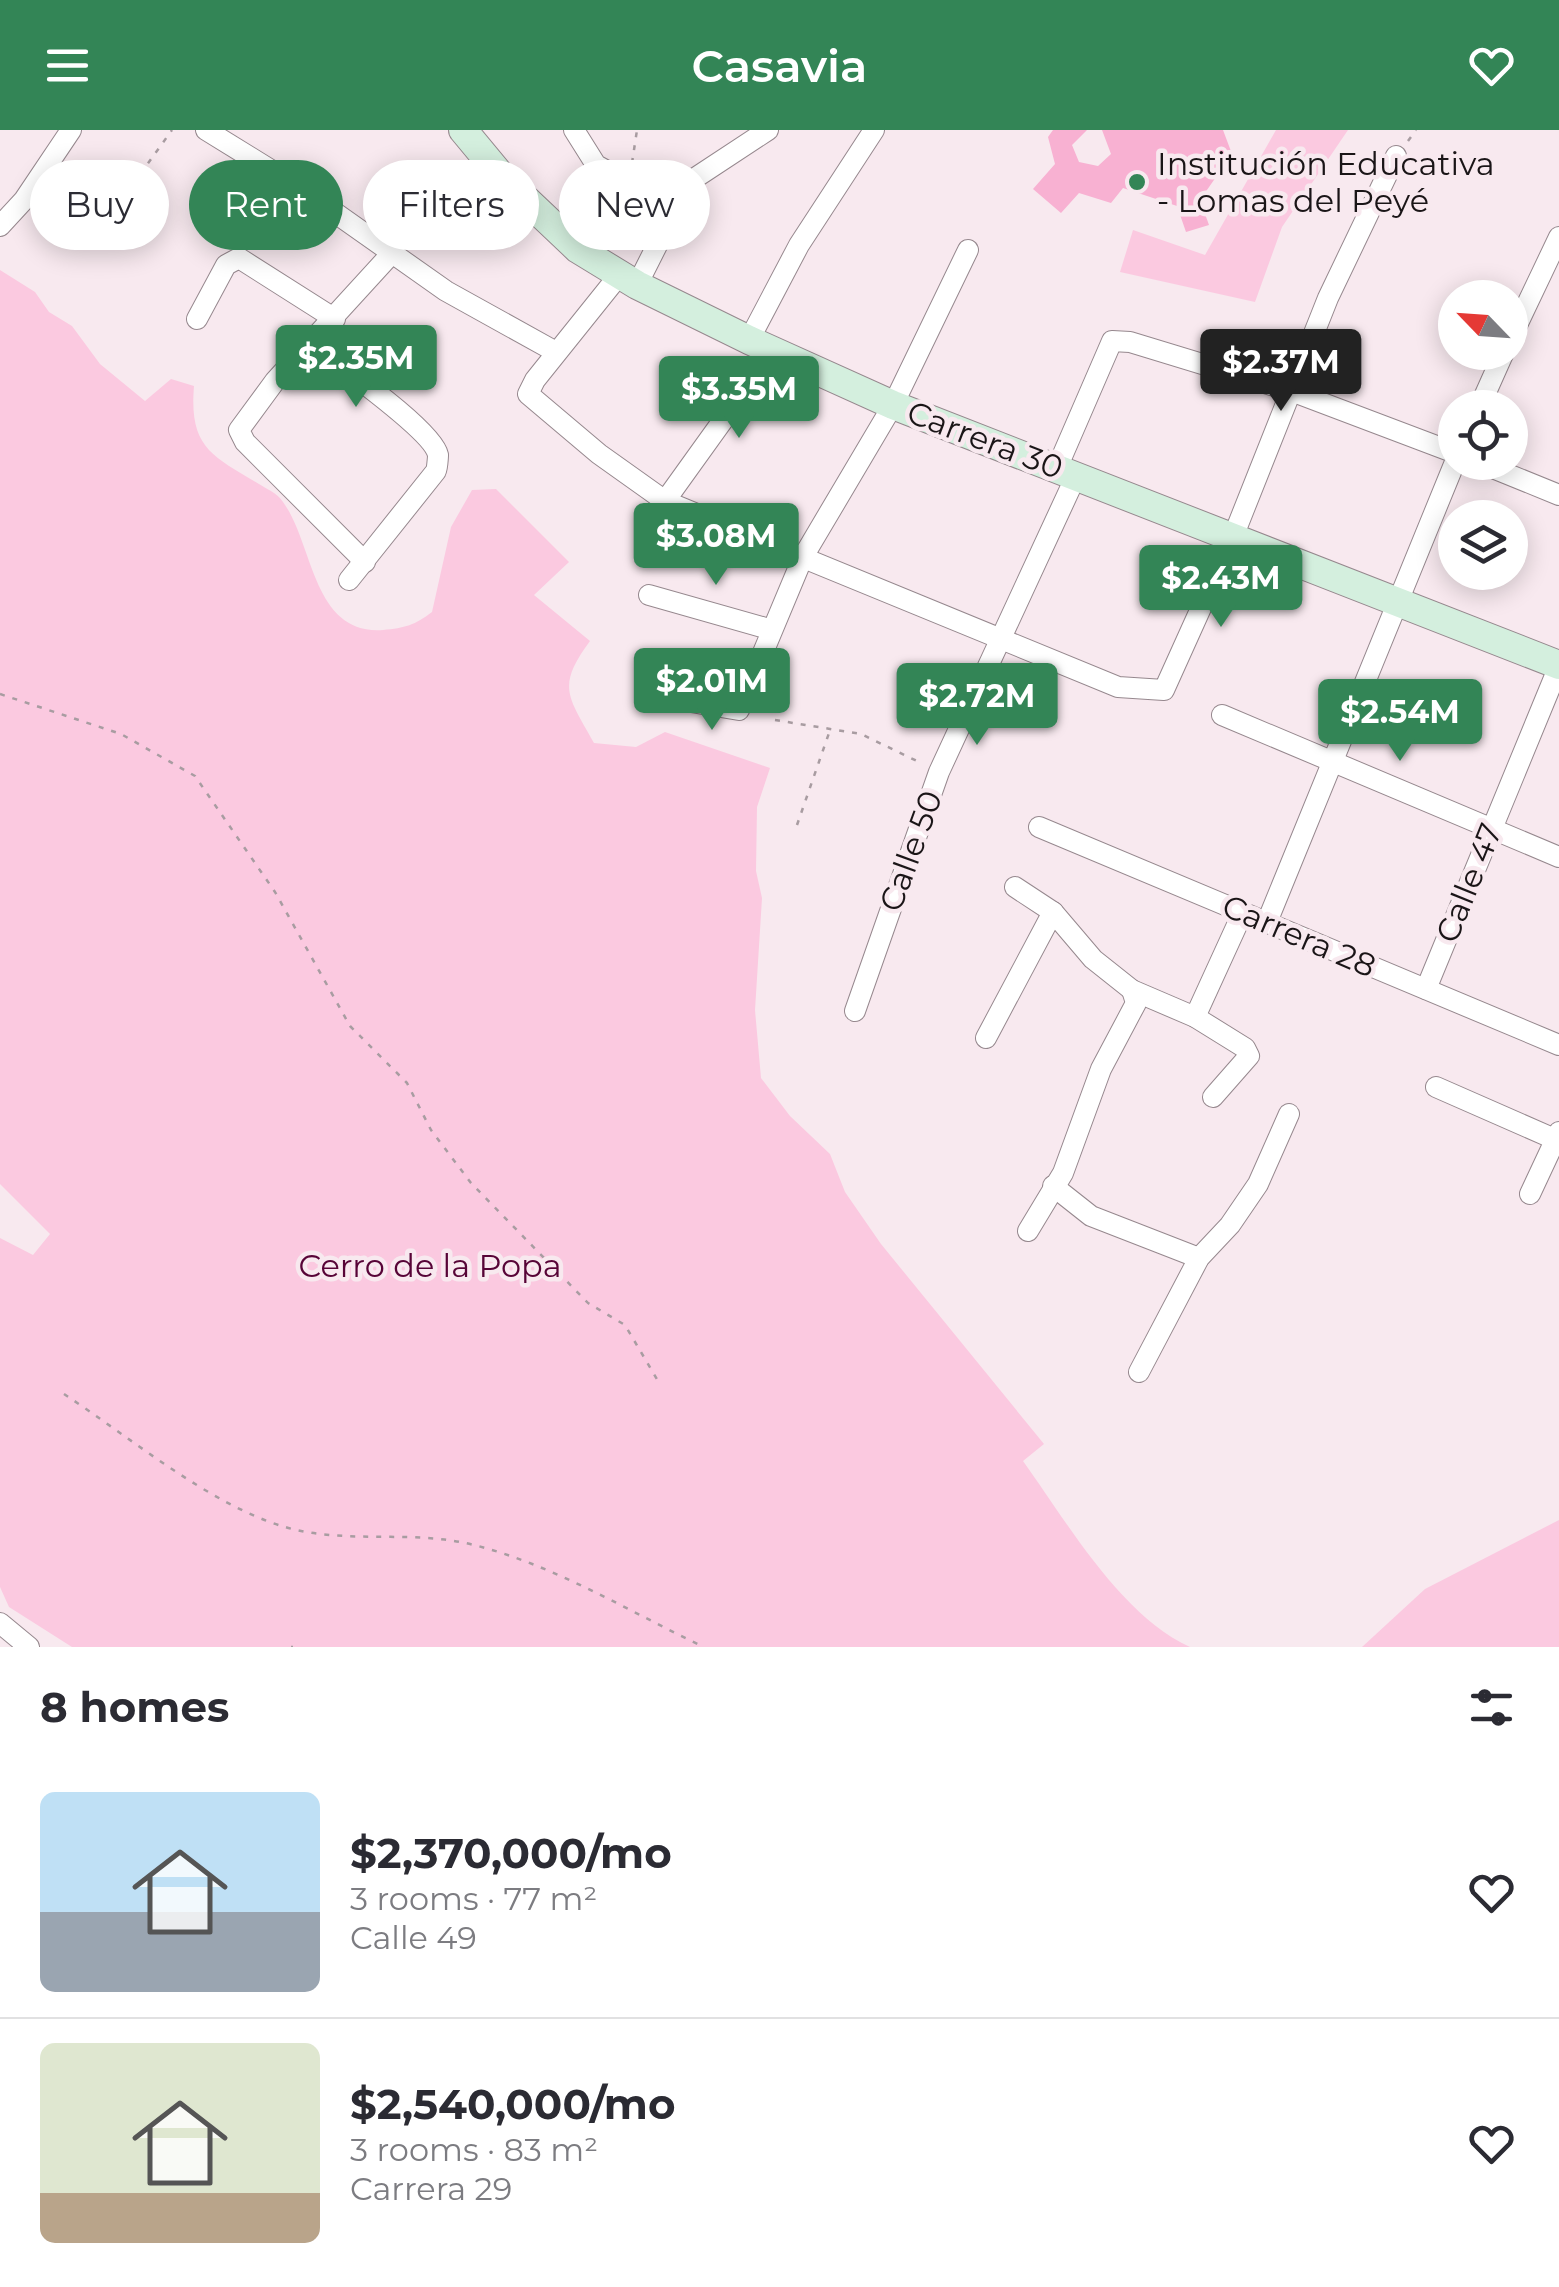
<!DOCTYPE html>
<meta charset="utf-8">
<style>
:root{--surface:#fff;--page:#f2f2f3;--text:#2b2b33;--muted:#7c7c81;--line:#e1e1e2;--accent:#338556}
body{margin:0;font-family:Montserrat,sans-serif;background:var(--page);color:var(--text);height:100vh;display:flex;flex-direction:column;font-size:38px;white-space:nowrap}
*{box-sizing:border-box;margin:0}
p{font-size:32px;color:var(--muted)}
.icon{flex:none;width:55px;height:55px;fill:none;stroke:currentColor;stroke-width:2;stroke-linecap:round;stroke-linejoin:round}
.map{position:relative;height:1517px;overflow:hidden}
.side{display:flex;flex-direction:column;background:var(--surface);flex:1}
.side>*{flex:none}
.guide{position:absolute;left:30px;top:30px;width:1000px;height:90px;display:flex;gap:20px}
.needle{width:65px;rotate:295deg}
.buttons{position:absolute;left:1438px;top:150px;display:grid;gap:20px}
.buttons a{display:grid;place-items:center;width:90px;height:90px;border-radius:50%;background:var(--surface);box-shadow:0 5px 25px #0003;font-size:50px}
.price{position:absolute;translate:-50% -85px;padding:0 22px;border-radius:10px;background:var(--accent);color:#fff;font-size:32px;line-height:65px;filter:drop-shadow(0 2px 5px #0008)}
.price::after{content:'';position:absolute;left:50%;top:60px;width:30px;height:22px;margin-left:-15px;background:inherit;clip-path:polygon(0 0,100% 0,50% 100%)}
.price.current{background:#222;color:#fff}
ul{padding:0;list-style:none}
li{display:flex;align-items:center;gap:30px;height:250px;padding:0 40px}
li+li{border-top:2px solid var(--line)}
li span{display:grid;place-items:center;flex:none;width:280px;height:200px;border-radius:15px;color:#555}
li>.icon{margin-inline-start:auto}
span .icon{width:120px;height:120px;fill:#fffc;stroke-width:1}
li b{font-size:42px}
h2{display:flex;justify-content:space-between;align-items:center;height:120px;padding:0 40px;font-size:42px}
.tag{padding:0 35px;border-radius:45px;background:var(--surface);box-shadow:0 5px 25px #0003;font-size:35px;line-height:90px}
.tag.current{background:var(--accent);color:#fff}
header{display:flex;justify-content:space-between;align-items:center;height:130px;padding:0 40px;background:var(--accent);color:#fff;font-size:45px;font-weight:600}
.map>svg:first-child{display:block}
.green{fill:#fbc9e0}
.building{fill:#f8b1d2}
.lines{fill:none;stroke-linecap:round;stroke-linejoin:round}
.street-casing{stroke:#96888e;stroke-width:22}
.secondary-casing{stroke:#96888e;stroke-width:30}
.path{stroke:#a89ca1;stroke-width:2.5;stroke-dasharray:5 8;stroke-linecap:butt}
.street{stroke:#fff;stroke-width:20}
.secondary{stroke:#d4efde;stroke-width:28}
.poi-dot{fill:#338556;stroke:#f8e9ef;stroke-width:4}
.labels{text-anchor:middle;stroke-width:9;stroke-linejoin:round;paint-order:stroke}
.poi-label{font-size:32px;fill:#1a1517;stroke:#f8e9ef;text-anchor:start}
.street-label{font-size:32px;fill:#1a1517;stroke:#f8e9ef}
.park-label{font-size:32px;fill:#570437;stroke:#f8e9ef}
</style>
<header><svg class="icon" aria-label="menu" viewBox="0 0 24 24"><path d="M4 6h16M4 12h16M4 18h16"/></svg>Casavia<svg class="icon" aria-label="heart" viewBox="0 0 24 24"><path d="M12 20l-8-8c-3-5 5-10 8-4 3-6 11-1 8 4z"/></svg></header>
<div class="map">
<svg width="1559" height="1517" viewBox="0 0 1559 1517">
<rect width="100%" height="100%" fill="#f8e9ef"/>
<g class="green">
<polygon points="1276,0 1348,0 1282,97 1255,172 1120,142 1133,100 1205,125"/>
<path d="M0,140L35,162L49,182L72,196L100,234L145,271L171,249L194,256C189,317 211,325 259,354C268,360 276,362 283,372C314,414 312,505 383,500C405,498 415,495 432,482L451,397L472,360L496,359L569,432L534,465L590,511C556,557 568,566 594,613L636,617L665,602L770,638L757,677L756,741L762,768L755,880L761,948L790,986L830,1024L845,1062L881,1114L1044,1314L1023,1331C1067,1392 1120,1485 1190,1517H72L9,1477L0,1457V1108L33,1125L50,1104L0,1054Z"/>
<polygon points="1559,1390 1559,1517 1362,1517 1425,1459"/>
</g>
<polygon class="building" points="1053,0 1087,0 1072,15 1079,32 1098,36 1111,24 1102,0 1223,0 1232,24 1200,70 1209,95 1186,102 1177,76 1123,58 1111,73 1079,63 1061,83 1033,59 1055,34 1048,7"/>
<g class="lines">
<defs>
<g id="street">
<polyline points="206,0 300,58 446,161 556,222"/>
<polyline points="574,0 596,35 625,51"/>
<polyline points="0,96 24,70 71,0"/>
<polyline points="620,144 535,250 528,264 599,324 665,371 1118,557 1164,560 1233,407 1328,168 1396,26"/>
<polyline points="637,155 689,52 768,0"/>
<polyline points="197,189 226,135 239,128 335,189"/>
<polyline points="749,210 799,115 874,0"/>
<polyline points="1510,210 1559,107"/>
<path d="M313,215C337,234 433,300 438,325C438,327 437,340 436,341L349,450"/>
<polyline points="1479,278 1504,222"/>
<polyline points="1478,332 1559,365"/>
<polyline points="1057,338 1112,211 1130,212 1291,261 1455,323"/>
<polyline points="665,371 772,222"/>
<polyline points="365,432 245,312 239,300 275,251 392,123"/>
<polyline points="649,465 769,499"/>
<polyline points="685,571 739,580 803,427 893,275 968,120"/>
<polyline points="1222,585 1559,727"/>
<polyline points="1039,697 1559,915"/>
<polyline points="1015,757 1053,782 1093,829 1132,860 1195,887 1245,918 1249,926 1213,967"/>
<polyline points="1267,792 1455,332"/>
<polyline points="1426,859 1559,536"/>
<polyline points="855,881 939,642 1076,346"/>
<polyline points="1195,887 1243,782"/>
<polyline points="986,908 1053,782"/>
<polyline points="1436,957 1559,1011"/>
<polyline points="1053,1056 1091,1086 1199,1128"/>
<polyline points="1530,1064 1559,1002"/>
<polyline points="1028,1101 1063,1043 1101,939 1136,873 1132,860"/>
<polyline points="1139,1242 1199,1128 1230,1095 1258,1054 1289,984"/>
<polyline points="0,1493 29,1517"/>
</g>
<polyline id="secondary" points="463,0 502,47 578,119 637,155 749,210 893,275 1559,535"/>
</defs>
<use href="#street" class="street-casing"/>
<use href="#secondary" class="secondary-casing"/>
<g class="path">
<polyline points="1408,11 1416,0"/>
<polyline points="632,33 637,0"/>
<polyline points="110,86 172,0"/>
<polyline points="591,101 615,67"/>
<polyline points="349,199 383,221"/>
<polyline points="0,564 121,604 195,646 275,762 350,896 407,953 431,1000 471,1053 588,1173 625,1195 658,1251"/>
<polyline points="775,590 861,604 921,633"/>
<polyline points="797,695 829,603"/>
<path d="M64,1264C131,1308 210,1375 285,1397C346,1415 412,1399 474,1415C554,1435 630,1482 704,1517"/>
<polyline points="291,1517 293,1517"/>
</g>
<use href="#street" class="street"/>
<use href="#secondary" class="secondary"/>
</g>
<circle class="poi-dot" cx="1137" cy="52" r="10"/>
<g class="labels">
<g class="poi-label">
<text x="1157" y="45">Institución Educativa<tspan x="1157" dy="37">- Lomas del Peyé</tspan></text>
</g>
<g class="street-label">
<text transform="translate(985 310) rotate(21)" y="11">Carrera 30</text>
<text transform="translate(911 721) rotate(-70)" y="11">Calle 50</text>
<text transform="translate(1469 753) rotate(-68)" y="11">Calle 47</text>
<text transform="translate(1299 806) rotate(23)" y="11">Carrera 28</text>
</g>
<g class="park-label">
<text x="430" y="1147">Cerro de la Popa</text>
</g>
</g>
</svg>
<div class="buttons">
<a><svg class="needle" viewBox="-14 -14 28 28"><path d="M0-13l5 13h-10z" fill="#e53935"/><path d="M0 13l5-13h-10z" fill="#7c7c81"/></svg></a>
<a><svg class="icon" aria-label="locate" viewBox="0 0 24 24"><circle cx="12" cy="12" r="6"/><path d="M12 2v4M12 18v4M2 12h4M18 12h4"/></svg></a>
<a><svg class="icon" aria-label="layers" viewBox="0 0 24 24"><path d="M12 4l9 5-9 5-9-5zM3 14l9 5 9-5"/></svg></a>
</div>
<b class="price" style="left:356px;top:280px">$2.35M</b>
<b class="price current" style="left:1281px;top:284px">$2.37M</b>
<b class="price" style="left:739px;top:311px">$3.35M</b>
<b class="price" style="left:716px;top:458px">$3.08M</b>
<b class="price" style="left:1221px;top:500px">$2.43M</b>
<b class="price" style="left:712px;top:603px">$2.01M</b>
<b class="price" style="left:977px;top:618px">$2.72M</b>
<b class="price" style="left:1400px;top:634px">$2.54M</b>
<div class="guide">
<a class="tag">Buy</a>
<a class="tag current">Rent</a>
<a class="tag">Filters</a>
<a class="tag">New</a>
</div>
</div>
<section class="side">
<h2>8 homes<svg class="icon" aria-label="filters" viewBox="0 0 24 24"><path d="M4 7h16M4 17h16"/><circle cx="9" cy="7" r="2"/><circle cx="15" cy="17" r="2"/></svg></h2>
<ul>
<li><span style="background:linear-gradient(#bfe0f5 60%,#9aa5b1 0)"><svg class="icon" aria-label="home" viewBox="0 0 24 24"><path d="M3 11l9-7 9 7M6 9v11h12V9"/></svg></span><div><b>$2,370,000/mo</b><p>3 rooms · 77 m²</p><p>Calle 49</p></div><svg class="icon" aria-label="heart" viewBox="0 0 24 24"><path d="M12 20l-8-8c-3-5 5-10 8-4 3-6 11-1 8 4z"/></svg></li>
<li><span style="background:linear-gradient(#dfe7d0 75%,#b9a48a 0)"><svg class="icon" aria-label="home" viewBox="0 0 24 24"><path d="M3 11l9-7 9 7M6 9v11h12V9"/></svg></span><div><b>$2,540,000/mo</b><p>3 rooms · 83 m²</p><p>Carrera 29</p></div><svg class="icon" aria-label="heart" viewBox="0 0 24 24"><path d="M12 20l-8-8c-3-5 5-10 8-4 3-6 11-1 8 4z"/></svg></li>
</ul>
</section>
